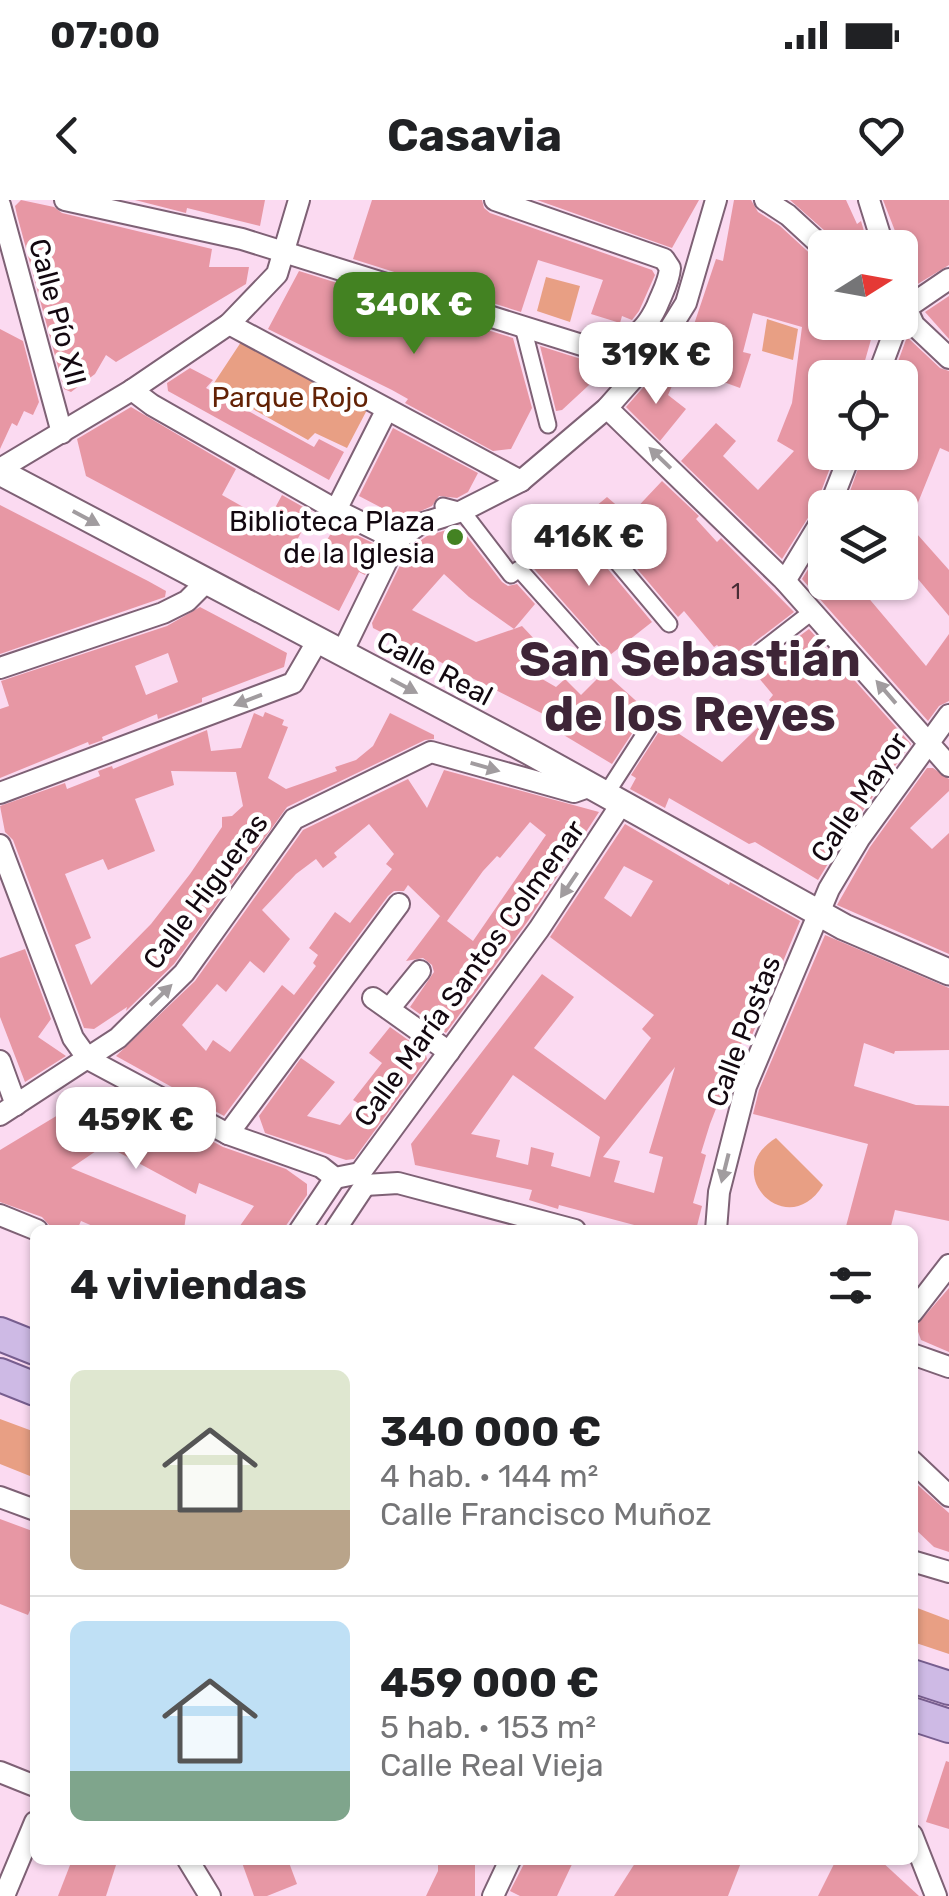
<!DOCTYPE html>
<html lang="es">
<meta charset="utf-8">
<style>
:root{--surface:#fff;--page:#f6f6f6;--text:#202124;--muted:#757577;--line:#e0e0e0;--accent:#438222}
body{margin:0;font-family:Rubik,sans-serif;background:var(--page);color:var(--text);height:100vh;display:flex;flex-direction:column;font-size:38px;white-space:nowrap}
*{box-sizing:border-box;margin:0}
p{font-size:32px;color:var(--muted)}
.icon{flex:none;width:55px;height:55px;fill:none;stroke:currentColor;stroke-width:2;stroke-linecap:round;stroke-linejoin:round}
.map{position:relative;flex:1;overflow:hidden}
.drawer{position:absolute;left:30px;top:1025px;width:888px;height:640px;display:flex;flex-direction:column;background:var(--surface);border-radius:15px;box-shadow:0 2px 8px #0004}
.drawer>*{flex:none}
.needle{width:65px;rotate:79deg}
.fabs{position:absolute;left:808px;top:30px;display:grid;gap:20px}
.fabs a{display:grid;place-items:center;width:110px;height:110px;border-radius:15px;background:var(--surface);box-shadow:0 2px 8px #0004;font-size:50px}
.price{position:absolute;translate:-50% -85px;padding:0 22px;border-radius:20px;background:#fff;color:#222;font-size:32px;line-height:65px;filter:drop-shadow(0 2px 5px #0008)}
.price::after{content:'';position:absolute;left:50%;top:60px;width:30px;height:22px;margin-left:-15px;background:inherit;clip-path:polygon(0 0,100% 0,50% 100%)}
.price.active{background:var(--accent);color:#fff}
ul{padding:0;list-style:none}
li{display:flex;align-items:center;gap:30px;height:250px;padding:0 40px}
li+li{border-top:2px solid var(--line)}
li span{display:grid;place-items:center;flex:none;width:280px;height:200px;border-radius:15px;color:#555}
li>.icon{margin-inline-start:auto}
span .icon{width:120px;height:120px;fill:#fffc;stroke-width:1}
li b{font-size:42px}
h2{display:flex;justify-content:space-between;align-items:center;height:120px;padding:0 40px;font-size:42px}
.status{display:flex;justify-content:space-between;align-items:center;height:70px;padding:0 50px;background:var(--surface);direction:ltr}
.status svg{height:28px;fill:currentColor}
header{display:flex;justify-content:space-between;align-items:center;height:130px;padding:0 40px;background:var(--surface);font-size:45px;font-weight:700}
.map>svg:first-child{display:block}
.green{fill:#e89f84}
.building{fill:#e797a4;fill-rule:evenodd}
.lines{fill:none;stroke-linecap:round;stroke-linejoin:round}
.pedestrian-tunnel{stroke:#d8bacf;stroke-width:15;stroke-dasharray:15 8;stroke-linecap:butt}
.pedestrian-casing{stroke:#7e6175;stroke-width:19}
.minor-casing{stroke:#7e6175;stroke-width:24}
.tertiary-casing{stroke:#7e6175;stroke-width:29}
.primary-casing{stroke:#775e8f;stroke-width:36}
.pedestrian{stroke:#fff;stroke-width:15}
.minor{stroke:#fff;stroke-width:20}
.tertiary{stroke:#fff;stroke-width:25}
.primary{stroke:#cebae5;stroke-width:32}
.oneway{fill:#a19c9f}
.poi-dot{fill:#438222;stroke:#fff;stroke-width:4}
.labels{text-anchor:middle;stroke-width:9;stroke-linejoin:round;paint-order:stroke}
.number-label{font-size:22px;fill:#482c35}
.street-label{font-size:28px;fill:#130810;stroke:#fff}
.park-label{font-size:28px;fill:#632205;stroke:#fff}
.poi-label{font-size:28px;fill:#130810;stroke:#fff;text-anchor:end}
.town-label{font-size:48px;font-weight:bold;fill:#3e2537;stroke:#fff}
</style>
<div class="status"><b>07:00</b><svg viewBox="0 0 49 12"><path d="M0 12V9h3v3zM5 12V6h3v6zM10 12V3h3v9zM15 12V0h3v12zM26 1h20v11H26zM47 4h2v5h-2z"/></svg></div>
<header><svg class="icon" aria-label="back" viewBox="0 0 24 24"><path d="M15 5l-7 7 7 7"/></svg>Casavia<svg class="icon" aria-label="heart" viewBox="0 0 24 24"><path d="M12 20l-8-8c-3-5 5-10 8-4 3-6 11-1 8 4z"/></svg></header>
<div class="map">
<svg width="949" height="1696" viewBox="0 0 949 1696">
<rect width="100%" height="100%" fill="#fbdaf1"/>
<g class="green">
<polygon points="546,77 580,86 570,122 537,111"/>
<polygon points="767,119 798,129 793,160 762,151"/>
<polygon points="243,139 368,208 347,248 315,233 308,240 212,186"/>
<path d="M776,938L823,985C788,1043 718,973 776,938Z"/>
<polygon points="0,1219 35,1232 35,1278 0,1264"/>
<polygon points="912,1406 949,1420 949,1454 913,1442"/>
</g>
<g class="building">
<polygon points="21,0 54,7 62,13 212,49 209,67 249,67 246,84 116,162 106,155 95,174 71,192 64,189 17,15 15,6"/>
<polygon points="135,0 265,0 260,26 187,8 186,13"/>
<polygon points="372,0 482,0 484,8 490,13 652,70 655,75 639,111 632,120 622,116 620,123 591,114 603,80 538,60 521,112 353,59"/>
<polygon points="537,0 699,0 672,48"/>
<polygon points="734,0 751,0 758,12 780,26 816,59 825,62 825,122 876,122 860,178 825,178 825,252 836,252 816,305 782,359 681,261 716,223 736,241 723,256 758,290 794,251 777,241 792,203 802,127 753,113 743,152 751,154 740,188 680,166 716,59 723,61"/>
<polygon points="790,0 846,0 857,24 861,21 869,48 838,48 834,39"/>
<polygon points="883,0 949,0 949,65 916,85"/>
<polygon points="299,71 513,138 532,208 511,249 493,251 405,203 408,199 392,190 268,129"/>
<polygon points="949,96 949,139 925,112"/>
<polygon points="0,129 23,141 39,202 33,215 24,211 17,226 12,223 0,249"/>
<polygon points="907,137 940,168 949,171 949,252 940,248 909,325 949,370 949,416 902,360 908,353 900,348 900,308 844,308 864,252 900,252 900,178 892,178"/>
<polygon points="540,146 581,159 597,160 605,165 602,173 562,210 556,211"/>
<polygon points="190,168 213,180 206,188 294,236 314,247 319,239 344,252 329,280 168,191 167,183"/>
<polygon points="655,174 672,186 668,195 686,209 660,241 626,207"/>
<polygon points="131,207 236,269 222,295 268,321 282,295 312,312 296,342 318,355 336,325 379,346 365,375 359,372 339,411 86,276 77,239"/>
<polygon points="393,228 478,273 468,292 457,298 439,296 432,306 403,319 359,296"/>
<polygon points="662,281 699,316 696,319 717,342 721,338 794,412 752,444 749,453 752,460 766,461 809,429 911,544 848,631 818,680 755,642 749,644 669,598 665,608 630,589 636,578 631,575 664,524 722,562 778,508 769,500 773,495 739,454 732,461 717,445 714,447 684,411 678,417 589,312 607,297 629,316"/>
<polygon points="0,305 148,381 166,391 165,397 0,454"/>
<path d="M459,326L502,382L508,386L517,384L535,404L514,429L522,426L537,442L523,468L556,487L565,479L581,495L604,472L644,508L646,512L612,564L552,528L555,520L373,428L372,423L408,349L427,336ZM444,374L469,397L514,429L476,442L412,410Z"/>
<polygon points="572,326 652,422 610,455 528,362 544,349 535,339 547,329 556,339"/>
<polygon points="825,342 825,382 855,382 926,466 949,434 949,501 939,506 928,521 802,379"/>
<path d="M200,407L287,453L284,467L202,498V502L158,519L157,514L102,537L103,540L89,545L88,542L0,578V509L9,506L1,481L167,426ZM168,453L178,482L146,495L135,466Z"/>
<path d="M265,512L284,520L282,525L288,527L268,578L286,589L337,571L335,567L356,560L373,546L390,513L434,535V539L425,540L287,607L174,764L126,811L127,807L94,829L84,828L13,640L5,632L0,606L65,583L67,589L100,576L98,571L112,566L113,569L207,530L211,551L241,548L254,513L263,517ZM171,571L236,572L243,606L232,616L222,617V627L190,674L151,724L91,785L75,745L91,738L65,674L103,659L108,670L155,651L135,599L174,585Z"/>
<polygon points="927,568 933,568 949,579 949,591 910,628 932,649 949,633 949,754 837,705 870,647"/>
<path d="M444,570L599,612L528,721L446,833L410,807L434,772L432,765L423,758L406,761L440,716L442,718L408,685L404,691H394L388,696L224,916L116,856L195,781L303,630L408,579L427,608ZM530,622L546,635L473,741L447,721L483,671L497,656L500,658ZM369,624L394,654L386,664L392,669L350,723L335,712L309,748L318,755L313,763L316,766L294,795L282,785L230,852L213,840L206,851L182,825L217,784L226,792L250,761L264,773L290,739L262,710L296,674L316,659L323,668L337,657L334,653Z"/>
<path d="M625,624L729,685L730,682L800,721L750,840L744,837L710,924L701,953L706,955L693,1003L702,1006L696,1030H653L559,1005L558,1009L529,1000L532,990L415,965L411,944L542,774L574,797L534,848L605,900L651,838L642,829L654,815L550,737ZM624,666L653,681L631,717L604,698ZM675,867L649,953L663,957L654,993L614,982L620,961L603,957ZM513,875L600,937L590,977L551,966L554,953L531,947L528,965L496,957L500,940L471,934Z"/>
<polygon points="825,735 949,788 949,850 895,851 894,854 864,843 854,886 916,905 949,906 949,1021 895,1010 890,1030 845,1030 868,944 753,914 759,890"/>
<polygon points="25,749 51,819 38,837 66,856 25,882 0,817 0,758"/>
<polygon points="390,827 425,852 427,859 354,959 346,960 265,933 259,916 301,858 335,882 307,916 340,925 358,903 353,900 382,863 369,853"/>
<polygon points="112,887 182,931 184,926 223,947 286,969 307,984 307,995 283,1030 237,1030 254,1006 199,983 196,994 105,945 71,968 186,1015 184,1030 102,1030 81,1021 77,1030 62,1030 49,1025 42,1017 0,1002 0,950 58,915 69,930"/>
<polygon points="949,1088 949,1152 921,1140 916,1126"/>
<polygon points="912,1280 949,1313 949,1352 934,1347 912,1326"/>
<polygon points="0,1319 35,1332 35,1399 28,1415 0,1404"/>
<polygon points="946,1561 949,1562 949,1629 926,1622"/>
<polygon points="72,1660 104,1660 116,1665 106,1696 58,1696"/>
<polygon points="241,1660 288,1660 297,1684 267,1696 254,1696"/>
<polygon points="438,1660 475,1660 475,1696 426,1696 438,1671"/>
<polygon points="526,1660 574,1660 557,1696 520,1696 510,1691"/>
<polygon points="637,1660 742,1660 728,1696 614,1696"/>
<polygon points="836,1660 880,1660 919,1696 818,1696"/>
</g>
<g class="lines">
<polyline class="pedestrian-tunnel" points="744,465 760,452"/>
<defs>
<g id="pedestrian">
<polyline points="523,127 548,225"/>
<polyline points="443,306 462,311 511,375 519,369 601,461"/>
<polyline points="579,317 669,424"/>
<polyline points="760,452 813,411"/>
<polyline points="606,594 655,518"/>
</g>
<g id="minor">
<path d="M65,0L242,39L585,146C623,144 640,142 657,106C662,93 669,82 670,68L664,59L495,0"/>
<polyline points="765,0 788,15 825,49"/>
<polyline points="869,0 884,48"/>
<polyline points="0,5 62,233"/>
<polyline points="900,94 914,125 949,158"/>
<polyline points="905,109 949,79"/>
<polyline points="229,124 521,281"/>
<polyline points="877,178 898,122"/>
<polyline points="132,190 152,205 336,310 397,340"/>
<polyline points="607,208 785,381 949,566"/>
<polyline points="0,269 132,190 229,124 277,74 299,0"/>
<polyline points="829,308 851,252"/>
<polyline points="336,310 386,211"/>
<polyline points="785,381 825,315"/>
<polyline points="342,453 397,340 420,324 462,311 521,281 607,208 653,156 686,103 716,0"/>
<polyline points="0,468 163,413 187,401 206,382"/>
<polyline points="0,593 293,483 318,440"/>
<polyline points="0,645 73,838 88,859 228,934 321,967 335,978 360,973"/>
<polyline points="373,798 449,852"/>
<polyline points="389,809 420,771"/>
<polyline points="0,861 16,905"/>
<polyline points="0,915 118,838 184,773 294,619 431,552 574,592 591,586"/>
<polyline points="228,934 399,704"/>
<polyline points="360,973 539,729 622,603"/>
<polyline points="365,985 398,983 575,1030"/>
<polyline points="0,1015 37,1030"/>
<polyline points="300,1030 335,978"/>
<polyline points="335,1030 365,985"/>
<polyline points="716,1030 719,992 746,886 829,689 859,639 949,515"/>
<polyline points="912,1113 949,1065"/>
<polyline points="912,1154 949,1167"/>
<polyline points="912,1261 949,1296"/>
<polyline points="0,1297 35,1310"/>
<polyline points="912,1361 949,1372"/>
<polyline points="0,1572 35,1586"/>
<polyline points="912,1635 936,1696"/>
<polyline points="188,1660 210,1696"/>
<polyline points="4,1696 35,1622"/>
<polyline points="493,1696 510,1660"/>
</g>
<polyline id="tertiary" points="0,272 528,551 844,727 949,772"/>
<g id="primary">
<polyline points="0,1134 35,1148"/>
<polyline points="0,1175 35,1189"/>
<polyline points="912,1476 949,1488"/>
<polyline points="912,1514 949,1526"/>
</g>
</defs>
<use href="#pedestrian" class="pedestrian-casing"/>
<use href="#minor" class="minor-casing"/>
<use href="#tertiary" class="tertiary-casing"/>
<use href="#primary" class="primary-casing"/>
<use href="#pedestrian" class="pedestrian"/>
<use href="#minor" class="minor"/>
<use href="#tertiary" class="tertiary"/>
<use href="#primary" class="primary"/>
</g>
<defs><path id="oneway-solid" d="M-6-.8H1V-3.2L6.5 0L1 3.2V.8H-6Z" transform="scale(2.5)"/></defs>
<g class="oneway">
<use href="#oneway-solid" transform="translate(660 258) rotate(-136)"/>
<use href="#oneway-solid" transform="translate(86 318) rotate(28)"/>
<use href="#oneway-solid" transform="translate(404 486) rotate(28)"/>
<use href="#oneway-solid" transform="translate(886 492) rotate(-131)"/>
<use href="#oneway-solid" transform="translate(248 500) rotate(159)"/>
<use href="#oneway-solid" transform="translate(485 567) rotate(16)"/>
<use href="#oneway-solid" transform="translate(569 685) rotate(124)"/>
<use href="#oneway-solid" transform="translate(161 795) rotate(-44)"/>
<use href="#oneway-solid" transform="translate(725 968) rotate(104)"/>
</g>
<circle class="poi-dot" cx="455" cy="337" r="10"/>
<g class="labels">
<g class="number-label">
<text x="736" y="399">1</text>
</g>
<g class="street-label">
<text transform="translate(58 112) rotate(75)" y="10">Calle Pío XII</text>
<text transform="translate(435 468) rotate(28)" y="10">Calle Real</text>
<text transform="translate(859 597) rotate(-56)" y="10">Calle Mayor</text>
<text transform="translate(205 691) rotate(-53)" y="10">Calle Higueras</text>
<text transform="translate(469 773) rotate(-54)" y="10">Calle María Santos Colmenar</text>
<text transform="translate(743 831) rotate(-69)" y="10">Calle Postas</text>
</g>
<g class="park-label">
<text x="290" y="207">Parque Rojo</text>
</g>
<g class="poi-label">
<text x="435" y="331">Biblioteca Plaza<tspan x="435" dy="32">de la Iglesia</tspan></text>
</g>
<g class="town-label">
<text x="690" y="476">San Sebastián<tspan x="690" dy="55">de los Reyes</tspan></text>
</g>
</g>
</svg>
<div class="fabs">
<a><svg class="needle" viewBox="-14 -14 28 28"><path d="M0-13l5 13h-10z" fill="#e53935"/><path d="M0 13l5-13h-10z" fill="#757577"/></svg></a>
<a><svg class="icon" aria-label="locate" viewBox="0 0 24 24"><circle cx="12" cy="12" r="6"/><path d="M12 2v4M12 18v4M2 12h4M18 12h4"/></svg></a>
<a><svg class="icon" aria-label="layers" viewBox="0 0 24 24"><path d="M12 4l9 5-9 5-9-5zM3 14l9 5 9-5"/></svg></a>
</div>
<b class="price active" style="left:414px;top:157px">340K €</b>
<b class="price" style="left:656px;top:207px">319K €</b>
<b class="price" style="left:589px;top:389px">416K €</b>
<b class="price" style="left:136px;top:972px">459K €</b>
<section class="drawer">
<h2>4 viviendas<svg class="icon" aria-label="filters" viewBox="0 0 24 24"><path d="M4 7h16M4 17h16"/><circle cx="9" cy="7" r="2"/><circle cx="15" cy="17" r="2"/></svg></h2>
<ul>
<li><span style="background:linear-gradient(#dfe7d0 70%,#b9a48a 0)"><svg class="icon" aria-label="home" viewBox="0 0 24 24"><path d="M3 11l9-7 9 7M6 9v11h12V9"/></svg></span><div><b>340 000 €</b><p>4 hab. · 144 m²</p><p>Calle Francisco Muñoz</p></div></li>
<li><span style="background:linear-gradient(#bfe0f5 75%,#7fa58c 0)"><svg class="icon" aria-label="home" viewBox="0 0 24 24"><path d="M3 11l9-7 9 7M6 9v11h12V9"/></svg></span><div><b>459 000 €</b><p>5 hab. · 153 m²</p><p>Calle Real Vieja</p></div></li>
</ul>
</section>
</div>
